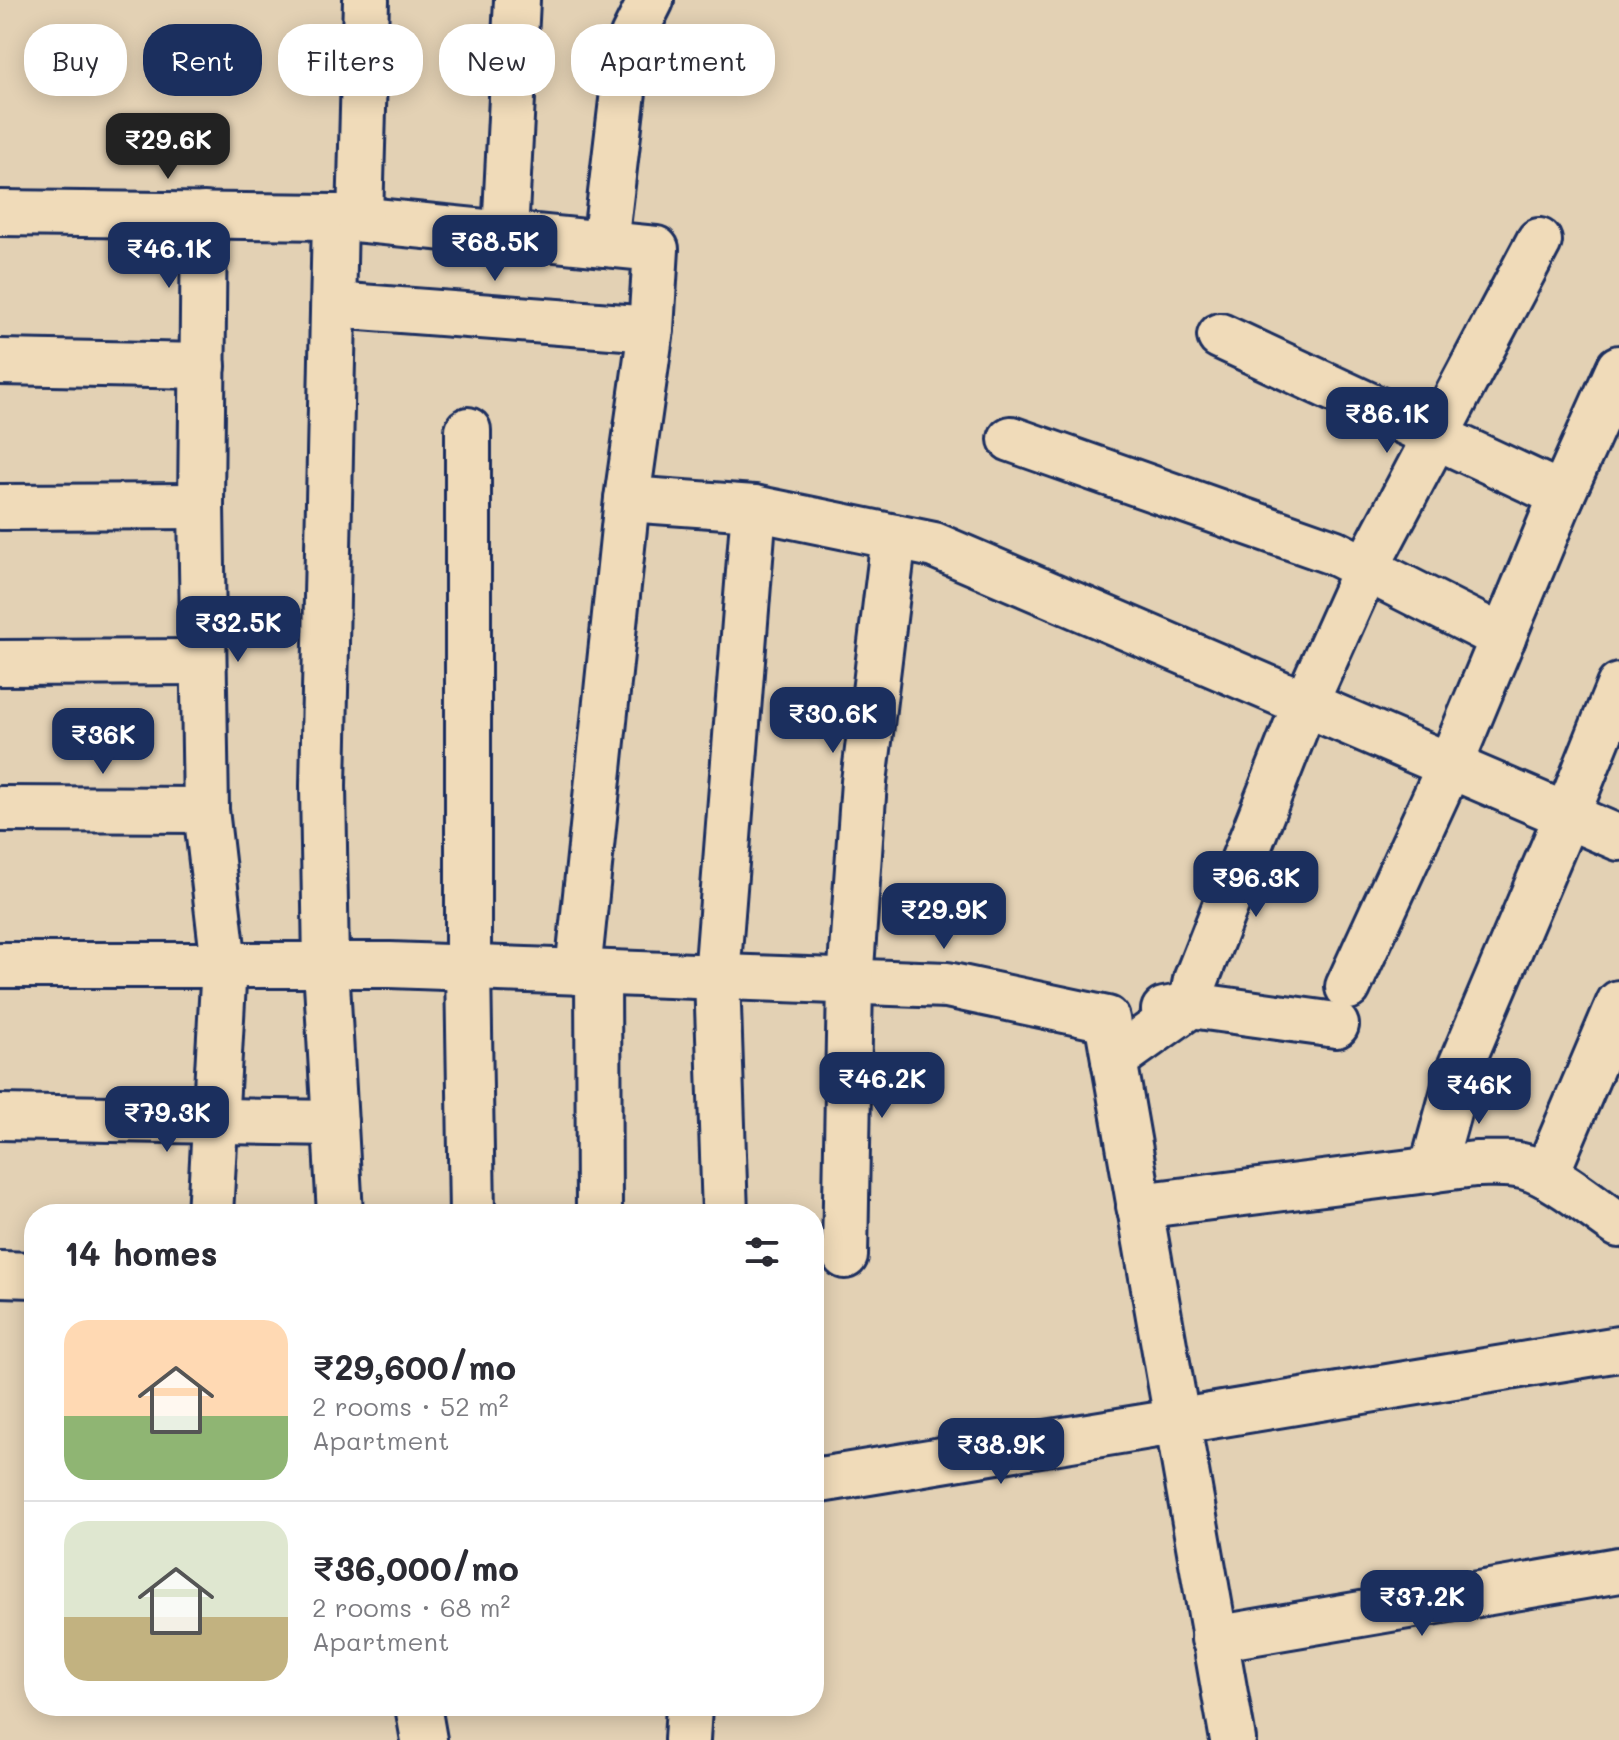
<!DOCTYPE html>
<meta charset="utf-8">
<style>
:root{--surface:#fff;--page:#f2f2f3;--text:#2b2b33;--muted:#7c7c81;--line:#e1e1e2;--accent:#1b2f5e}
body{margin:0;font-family:Mali,sans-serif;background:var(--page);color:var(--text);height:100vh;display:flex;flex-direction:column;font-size:30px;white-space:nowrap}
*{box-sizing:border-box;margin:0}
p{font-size:26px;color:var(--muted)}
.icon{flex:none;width:44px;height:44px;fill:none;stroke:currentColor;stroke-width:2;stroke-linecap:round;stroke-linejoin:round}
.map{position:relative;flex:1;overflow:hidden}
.details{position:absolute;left:24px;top:1204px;width:800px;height:512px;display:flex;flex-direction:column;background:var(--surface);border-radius:32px;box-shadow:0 4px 20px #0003}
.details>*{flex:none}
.hud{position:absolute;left:24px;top:24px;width:800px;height:72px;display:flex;gap:16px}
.price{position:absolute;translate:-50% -68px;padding:0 18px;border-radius:16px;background:var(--accent);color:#fff;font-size:26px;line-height:52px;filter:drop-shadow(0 2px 4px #0008)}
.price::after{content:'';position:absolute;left:50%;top:48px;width:24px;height:18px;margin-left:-12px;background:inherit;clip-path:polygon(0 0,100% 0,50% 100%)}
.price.current{background:#222;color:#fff}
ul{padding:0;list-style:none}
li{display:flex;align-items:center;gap:24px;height:200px;padding:0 40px}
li+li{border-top:2px solid var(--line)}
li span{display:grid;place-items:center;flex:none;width:224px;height:160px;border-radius:24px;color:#555}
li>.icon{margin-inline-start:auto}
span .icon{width:96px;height:96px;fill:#fffc;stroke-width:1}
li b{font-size:34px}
h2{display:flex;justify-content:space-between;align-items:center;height:96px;padding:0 40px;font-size:34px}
.pill{padding:0 28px;border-radius:32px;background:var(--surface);box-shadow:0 4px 20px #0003;font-size:28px;line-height:72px}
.pill.current{background:var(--accent);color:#fff}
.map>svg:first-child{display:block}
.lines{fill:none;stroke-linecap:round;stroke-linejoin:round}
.minor-casing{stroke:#1b2f5e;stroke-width:50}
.minor{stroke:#f0dbb9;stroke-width:44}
</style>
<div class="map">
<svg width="1619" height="1740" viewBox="0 0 1619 1740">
<rect width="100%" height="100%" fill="#e3d1b4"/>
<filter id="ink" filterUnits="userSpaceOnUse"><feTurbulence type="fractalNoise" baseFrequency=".0125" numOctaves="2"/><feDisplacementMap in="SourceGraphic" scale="16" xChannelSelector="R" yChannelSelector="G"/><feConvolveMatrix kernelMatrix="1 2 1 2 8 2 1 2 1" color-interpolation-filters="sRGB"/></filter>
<g filter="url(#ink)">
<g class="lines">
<defs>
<g id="minor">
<polyline points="0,213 335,217 656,249 651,329 627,499 578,972"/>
<polyline points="204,215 201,506 206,810 224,965 210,1214"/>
<polyline points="335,217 323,786 326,965 340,1214"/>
<polyline points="360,219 366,0"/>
<polyline points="505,234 517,0"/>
<polyline points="605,244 627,58 633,36 651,0"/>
<polyline points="334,305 651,329"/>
<polyline points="1220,336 1562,495"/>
<polyline points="0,362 203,366"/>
<polyline points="468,430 468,968 472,1214"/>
<polyline points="1011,439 1333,552 1503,638"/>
<polyline points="627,499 754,508 934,545 1619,838"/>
<polyline points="0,507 201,506"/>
<polyline points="0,663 203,662"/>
<polyline points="0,809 206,810"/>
<polyline points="0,965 390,965 947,985 1107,1019 1233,1740"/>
<polyline points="598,973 599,1214"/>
<polyline points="1348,987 1450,765 1562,495 1619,368"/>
<polyline points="1164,1010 1191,1005 1336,1025"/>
<polyline points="1114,1060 1191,1005 1196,980 1305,704 1366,568 1539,241"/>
<polyline points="0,1117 335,1123"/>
<polyline points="1432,1170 1461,1065 1567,815 1619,686"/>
<polyline points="1546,1175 1619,1003"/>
<path d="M1139,1206L1475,1164C1492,1164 1510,1162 1526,1167C1557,1176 1592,1207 1619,1225"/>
<polyline points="725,1214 717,977 754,508"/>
<polyline points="845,1256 850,982 864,782 894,537"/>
<polyline points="0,1274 34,1275"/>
<polyline points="814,1481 1619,1349"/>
<polyline points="1214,1639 1619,1570"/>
<polyline points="418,1706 424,1740"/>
<polyline points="687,1740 689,1706"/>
</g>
</defs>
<use href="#minor" class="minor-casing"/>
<use href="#minor" class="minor"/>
</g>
</g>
</svg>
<b class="price current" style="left:168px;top:181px">₹29.6K</b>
<b class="price" style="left:495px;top:283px">₹68.5K</b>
<b class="price" style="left:169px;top:290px">₹46.1K</b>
<b class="price" style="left:1387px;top:455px">₹86.1K</b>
<b class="price" style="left:238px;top:664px">₹32.5K</b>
<b class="price" style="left:833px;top:755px">₹30.6K</b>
<b class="price" style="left:103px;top:776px">₹36K</b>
<b class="price" style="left:1256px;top:919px">₹96.3K</b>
<b class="price" style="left:944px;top:951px">₹29.9K</b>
<b class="price" style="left:882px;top:1120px">₹46.2K</b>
<b class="price" style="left:1479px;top:1126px">₹46K</b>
<b class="price" style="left:167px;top:1154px">₹79.3K</b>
<b class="price" style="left:1001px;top:1486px">₹38.9K</b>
<b class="price" style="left:1422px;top:1638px">₹37.2K</b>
<div class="hud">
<a class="pill">Buy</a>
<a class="pill current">Rent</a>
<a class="pill">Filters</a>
<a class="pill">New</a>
<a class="pill">Apartment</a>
</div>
<section class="details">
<h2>14 homes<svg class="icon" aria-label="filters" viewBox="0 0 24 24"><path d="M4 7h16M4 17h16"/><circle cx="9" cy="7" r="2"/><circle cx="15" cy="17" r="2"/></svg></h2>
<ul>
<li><span style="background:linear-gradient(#ffd9b3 60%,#8fb573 0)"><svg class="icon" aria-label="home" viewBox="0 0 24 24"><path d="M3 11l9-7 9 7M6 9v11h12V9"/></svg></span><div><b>₹29,600/mo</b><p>2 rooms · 52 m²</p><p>Apartment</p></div></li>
<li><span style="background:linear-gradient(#dfe7d0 60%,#c2b280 0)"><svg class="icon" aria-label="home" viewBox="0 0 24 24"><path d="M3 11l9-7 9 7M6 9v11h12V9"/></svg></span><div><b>₹36,000/mo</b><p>2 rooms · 68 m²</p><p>Apartment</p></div></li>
</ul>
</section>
</div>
